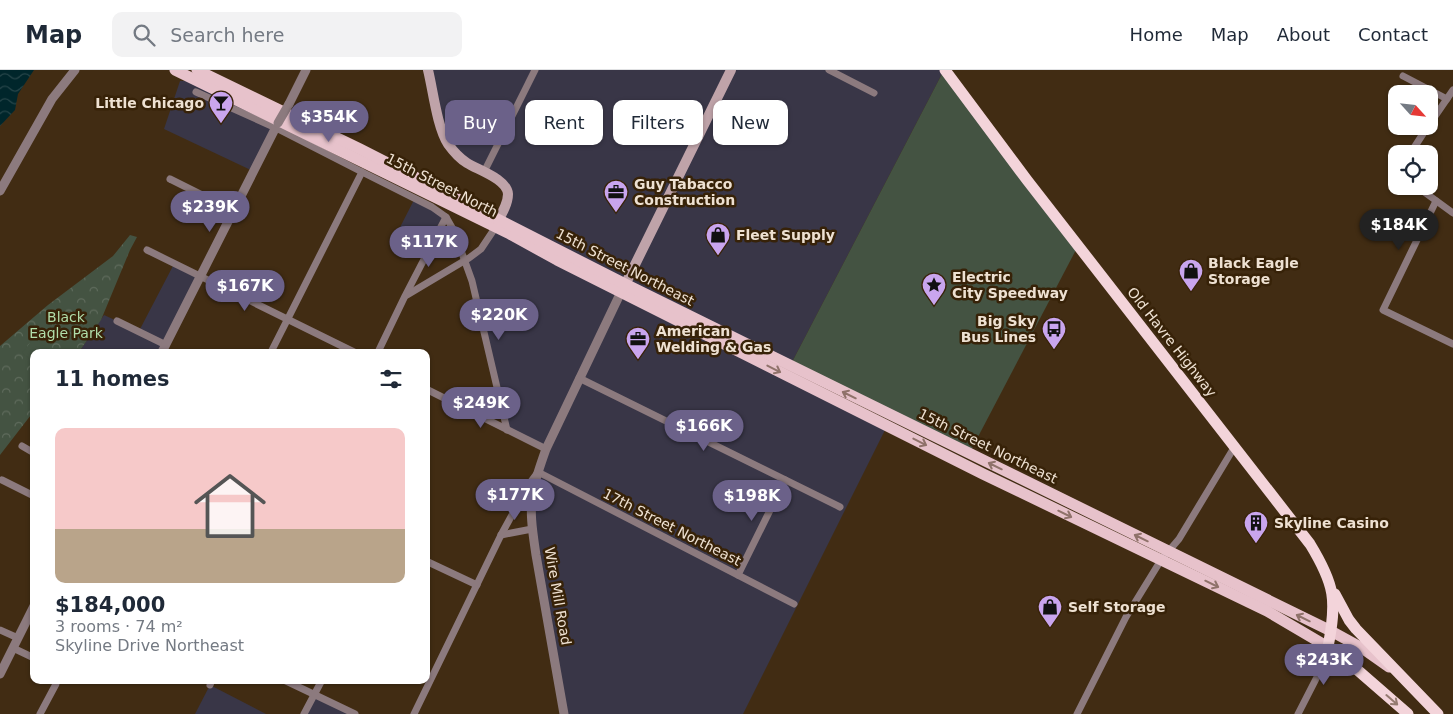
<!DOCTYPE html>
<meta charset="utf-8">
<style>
:root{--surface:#fff;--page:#f2f2f3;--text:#1f2937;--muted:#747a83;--line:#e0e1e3;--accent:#6b6189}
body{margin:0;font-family:"DejaVu Sans",sans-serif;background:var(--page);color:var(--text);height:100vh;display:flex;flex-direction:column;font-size:19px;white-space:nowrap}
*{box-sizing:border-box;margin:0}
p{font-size:16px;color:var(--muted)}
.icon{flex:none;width:28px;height:28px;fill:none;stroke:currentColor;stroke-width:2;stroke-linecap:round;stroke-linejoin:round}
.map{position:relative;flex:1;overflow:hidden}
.sheet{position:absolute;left:30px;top:279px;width:400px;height:335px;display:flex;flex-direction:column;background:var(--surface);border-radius:10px;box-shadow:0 1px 4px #0004}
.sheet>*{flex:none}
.top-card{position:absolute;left:445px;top:30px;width:475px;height:45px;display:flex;gap:10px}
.needle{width:32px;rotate:117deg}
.tools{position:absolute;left:1388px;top:15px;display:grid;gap:10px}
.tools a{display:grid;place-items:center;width:50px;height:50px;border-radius:10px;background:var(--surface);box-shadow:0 1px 4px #0004;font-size:25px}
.price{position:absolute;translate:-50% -42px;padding:0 11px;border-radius:18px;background:var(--accent);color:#fff;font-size:16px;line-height:32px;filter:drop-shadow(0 1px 2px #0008)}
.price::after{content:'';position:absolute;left:50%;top:30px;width:15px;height:11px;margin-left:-8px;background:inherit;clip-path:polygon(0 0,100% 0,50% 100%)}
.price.current{background:#222;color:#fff}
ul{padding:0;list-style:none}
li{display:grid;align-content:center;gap:10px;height:265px;padding:0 25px}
li span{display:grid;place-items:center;height:155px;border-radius:10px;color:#555}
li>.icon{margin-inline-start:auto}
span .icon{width:90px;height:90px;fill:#fffc;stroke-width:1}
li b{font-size:21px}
h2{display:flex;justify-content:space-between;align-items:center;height:60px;padding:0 25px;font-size:21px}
.chip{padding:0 18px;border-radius:10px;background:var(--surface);box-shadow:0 1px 4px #0004;font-size:18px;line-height:45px}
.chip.current{background:var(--accent);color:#fff}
header{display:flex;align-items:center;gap:30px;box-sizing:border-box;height:70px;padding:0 25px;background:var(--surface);border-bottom:1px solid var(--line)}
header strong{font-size:24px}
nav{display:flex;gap:28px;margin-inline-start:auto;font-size:18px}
.search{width:350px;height:45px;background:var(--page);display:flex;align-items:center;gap:12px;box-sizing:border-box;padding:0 18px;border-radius:10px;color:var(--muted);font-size:19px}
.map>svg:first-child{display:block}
.commercial{fill:#393647}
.park{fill:url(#park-crowns)}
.pitch{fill:#445342}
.water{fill:url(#water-waves)}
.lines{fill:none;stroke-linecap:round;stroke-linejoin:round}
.minor{stroke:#8c7a7e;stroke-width:7}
.tertiary{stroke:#8c7a7e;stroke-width:9}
.secondary{stroke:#bfa3a9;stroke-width:10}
.primary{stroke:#e7c2cb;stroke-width:11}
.trunk{stroke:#f3d4da;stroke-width:11}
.tertiary-bridge{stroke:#8c7a7e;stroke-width:9}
.oneway{stroke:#8f726a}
.oneway2{stroke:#957b71}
.labels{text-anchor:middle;stroke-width:5;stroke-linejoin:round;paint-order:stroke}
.poi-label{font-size:14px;font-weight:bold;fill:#eee1d2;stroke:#372208;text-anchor:start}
.street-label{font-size:14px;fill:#eee1d2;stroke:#372208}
.park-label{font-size:14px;fill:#b1deab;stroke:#372208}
</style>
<header>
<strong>Map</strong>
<div class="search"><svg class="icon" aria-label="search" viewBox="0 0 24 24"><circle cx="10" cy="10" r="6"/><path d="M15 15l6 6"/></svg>Search here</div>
<nav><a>Home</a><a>Map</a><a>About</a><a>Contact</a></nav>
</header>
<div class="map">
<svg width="1453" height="644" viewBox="0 0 1453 644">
<defs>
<pattern id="park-crowns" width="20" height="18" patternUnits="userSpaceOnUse" patternTransform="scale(1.25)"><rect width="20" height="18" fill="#445342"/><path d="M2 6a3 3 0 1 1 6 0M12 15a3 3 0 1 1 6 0" fill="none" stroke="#5f6b5c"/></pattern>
<pattern id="water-waves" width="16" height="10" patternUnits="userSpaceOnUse" patternTransform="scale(1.25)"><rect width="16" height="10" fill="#00262b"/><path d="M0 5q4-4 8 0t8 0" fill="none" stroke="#264549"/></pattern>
</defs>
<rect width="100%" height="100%" fill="#412c13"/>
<g class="commercial">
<polygon points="429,0 944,0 790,296 498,150 506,118 468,93 446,70"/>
<polygon points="180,11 192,11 278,53 255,102 164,59"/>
<polygon points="415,128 446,147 426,187 393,171"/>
<polygon points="495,158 887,356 743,644 565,644 532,435 546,379 507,360 464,190 481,179"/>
<polygon points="174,194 201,207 162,282 79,282 104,245 139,261"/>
<polygon points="210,615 266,644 195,644"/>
<polygon points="314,624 355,644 304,644"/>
</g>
<polygon class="park" points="130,165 137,167 130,180 101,250 79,282 34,282 34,341 0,385 0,276 48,235 113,186"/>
<g class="pitch">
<polygon points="944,0 1078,176 969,384 790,296"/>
<polygon points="34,268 52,282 34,282 34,292 22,283"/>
</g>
<polygon class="water" points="0,0 34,0 18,24 15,40 0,56"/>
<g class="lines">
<g class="minor">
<polyline points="829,0 874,23"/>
<polyline points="1403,6 1447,29"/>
<polyline points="196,22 276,58 362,102 432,137 446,147 454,161 472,211 507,360"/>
<polyline points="1429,55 1453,20"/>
<polyline points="1410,84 1428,56"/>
<polyline points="484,102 535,0"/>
<polyline points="170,109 234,141"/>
<polyline points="1416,116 1453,143"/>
<polyline points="1436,131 1383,240 1453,274"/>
<polyline points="147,180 354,282"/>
<polyline points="407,225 469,188 481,179 495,158"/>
<polyline points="117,251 166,275"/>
<polyline points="271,282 362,102"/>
<polyline points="378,282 405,226 446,147"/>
<polyline points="579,308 840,437"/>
<polyline points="426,319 546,379"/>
<polyline points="22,376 34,383"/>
<polyline points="2,410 34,426"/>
<polyline points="501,465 532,459"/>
<polyline points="426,491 477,515"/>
<polyline points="738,505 785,410"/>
<polyline points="0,560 18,568"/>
<polyline points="13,578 34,588"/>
<polyline points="284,610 355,644"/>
<polyline points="210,615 212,610"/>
<polyline points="40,644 56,614 56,610"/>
<polyline points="304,644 322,610"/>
<polyline points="414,644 501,465 529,414 538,402 794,534"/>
<polyline points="1077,644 1126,547 1161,490 1179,469 1235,376"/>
<polyline points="1298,644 1318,605 1328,577"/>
</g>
<g class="tertiary">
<polyline points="289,34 306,0"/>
<polyline points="0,121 52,29 75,0"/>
<polyline points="162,282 278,53"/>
<polyline points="0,604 34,536"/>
<path d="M564,644L536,485C533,464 529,442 533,421C536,407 541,393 546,379L621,222"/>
</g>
<g class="secondary">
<path d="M428,0C433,20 437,57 448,74C453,81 459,88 467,93C478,100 507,109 508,124C508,135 500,147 495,156"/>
<polyline points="622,221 731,0"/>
</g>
<g class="primary">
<polyline points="175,0 508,163 557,190 983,404 1267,541 1328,577"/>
<polyline points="197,0 360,79 625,214 1331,561 1362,578 1389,597"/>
</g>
<g class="trunk">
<path d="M945,0L1027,110L1310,474C1335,515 1337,530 1328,577L1354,597L1408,644"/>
<polyline points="1335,524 1349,550 1356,559 1438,644"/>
</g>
<polyline class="tertiary-bridge" points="278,53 289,34"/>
</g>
<defs><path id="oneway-shaft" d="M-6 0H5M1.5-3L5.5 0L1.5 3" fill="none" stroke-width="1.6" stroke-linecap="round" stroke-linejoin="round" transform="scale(1.25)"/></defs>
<g class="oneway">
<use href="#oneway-shaft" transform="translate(774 299) rotate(27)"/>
<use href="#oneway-shaft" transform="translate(849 325) rotate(-154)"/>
<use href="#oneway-shaft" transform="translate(920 372) rotate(27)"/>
<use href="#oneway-shaft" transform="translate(995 396) rotate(-154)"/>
<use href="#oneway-shaft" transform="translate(1065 444) rotate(26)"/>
<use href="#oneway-shaft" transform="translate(1141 468) rotate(-154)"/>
<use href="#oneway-shaft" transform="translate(1212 514) rotate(26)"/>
<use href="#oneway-shaft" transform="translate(1303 548) rotate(-154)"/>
</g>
<use class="oneway2" href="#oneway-shaft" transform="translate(1392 630) rotate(41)"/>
<defs>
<symbol id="bar-pin" viewBox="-11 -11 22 30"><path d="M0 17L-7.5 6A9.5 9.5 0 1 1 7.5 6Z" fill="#c9a5ee" stroke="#372208"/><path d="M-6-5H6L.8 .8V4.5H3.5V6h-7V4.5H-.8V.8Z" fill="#111"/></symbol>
<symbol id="office-pin" viewBox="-11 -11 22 30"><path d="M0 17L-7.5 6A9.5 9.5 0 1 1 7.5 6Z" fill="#c9a5ee" stroke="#372208"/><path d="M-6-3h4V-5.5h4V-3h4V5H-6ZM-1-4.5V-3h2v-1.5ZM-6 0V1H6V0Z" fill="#111"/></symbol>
<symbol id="shop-pin" viewBox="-11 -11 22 30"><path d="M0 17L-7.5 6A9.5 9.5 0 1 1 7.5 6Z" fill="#c9a5ee" stroke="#372208"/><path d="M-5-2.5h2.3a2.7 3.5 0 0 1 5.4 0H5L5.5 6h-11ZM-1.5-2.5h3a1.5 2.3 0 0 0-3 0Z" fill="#111"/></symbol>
<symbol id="sight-pin" viewBox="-11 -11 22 30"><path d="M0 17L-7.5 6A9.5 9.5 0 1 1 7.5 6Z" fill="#c9a5ee" stroke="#372208"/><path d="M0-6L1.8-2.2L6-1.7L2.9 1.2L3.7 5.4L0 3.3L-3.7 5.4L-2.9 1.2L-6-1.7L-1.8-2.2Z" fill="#111"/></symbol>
<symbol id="bus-pin" viewBox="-11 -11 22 30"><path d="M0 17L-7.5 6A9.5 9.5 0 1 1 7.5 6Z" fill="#c9a5ee" stroke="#372208"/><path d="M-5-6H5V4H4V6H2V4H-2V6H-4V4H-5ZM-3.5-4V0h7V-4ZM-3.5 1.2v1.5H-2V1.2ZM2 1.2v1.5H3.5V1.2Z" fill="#111"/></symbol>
<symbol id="building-pin" viewBox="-11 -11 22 30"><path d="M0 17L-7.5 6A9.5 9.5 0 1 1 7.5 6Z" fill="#c9a5ee" stroke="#372208"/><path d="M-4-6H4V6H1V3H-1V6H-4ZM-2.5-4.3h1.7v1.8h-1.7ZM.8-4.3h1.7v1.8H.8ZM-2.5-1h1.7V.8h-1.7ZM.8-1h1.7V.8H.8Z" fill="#111"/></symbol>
</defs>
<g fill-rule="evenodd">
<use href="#bar-pin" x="207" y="19" width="28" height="38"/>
<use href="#office-pin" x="602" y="108" width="28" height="38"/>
<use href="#shop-pin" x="704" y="151" width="28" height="38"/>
<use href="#shop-pin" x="1177" y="187" width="28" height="38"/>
<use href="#sight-pin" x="920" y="201" width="28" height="38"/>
<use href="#bus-pin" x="1040" y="245" width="28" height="38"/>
<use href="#office-pin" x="624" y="255" width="28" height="38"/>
<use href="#building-pin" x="1242" y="439" width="28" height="38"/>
<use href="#shop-pin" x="1036" y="523" width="28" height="38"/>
</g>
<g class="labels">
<g class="poi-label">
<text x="204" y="38" text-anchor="end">Little Chicago</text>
<text x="634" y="119">Guy Tabacco<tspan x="634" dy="16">Construction</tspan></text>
<text x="736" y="170">Fleet Supply</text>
<text x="1208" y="198">Black Eagle<tspan x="1208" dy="16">Storage</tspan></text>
<text x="952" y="212">Electric<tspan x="952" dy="16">City Speedway</tspan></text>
<text x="1036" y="256" text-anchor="end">Big Sky<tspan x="1036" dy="16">Bus Lines</tspan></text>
<text x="656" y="266">American<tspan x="656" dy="16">Welding &amp; Gas</tspan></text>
<text x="1274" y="458">Skyline Casino</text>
<text x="1068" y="542">Self Storage</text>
</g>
<g class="street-label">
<text transform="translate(442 115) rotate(27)" y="5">15th Street North</text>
<text transform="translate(625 197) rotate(27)" y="5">15th Street Northeast</text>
<text transform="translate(1172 272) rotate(52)" y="5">Old Havre Highway</text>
<text transform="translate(988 376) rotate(26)" y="5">15th Street Northeast</text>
<text transform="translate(672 457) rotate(27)" y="5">17th Street Northeast</text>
<text transform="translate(558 526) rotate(80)" y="5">Wire Mill Road</text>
</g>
<g class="park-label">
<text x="66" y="252">Black<tspan x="66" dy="16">Eagle Park</tspan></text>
</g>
</g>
</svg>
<div class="tools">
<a><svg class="needle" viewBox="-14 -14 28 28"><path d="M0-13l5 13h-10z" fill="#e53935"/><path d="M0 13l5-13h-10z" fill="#747a83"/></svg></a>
<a><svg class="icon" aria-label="locate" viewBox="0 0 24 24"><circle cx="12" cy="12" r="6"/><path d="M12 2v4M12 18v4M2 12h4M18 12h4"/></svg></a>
</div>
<b class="price" style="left:329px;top:73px">$354K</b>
<b class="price" style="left:210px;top:163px">$239K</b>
<b class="price current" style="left:1399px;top:181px">$184K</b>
<b class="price" style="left:429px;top:198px">$117K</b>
<b class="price" style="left:245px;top:242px">$167K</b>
<b class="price" style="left:499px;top:271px">$220K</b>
<b class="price" style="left:481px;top:359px">$249K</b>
<b class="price" style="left:704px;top:382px">$166K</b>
<b class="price" style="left:515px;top:451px">$177K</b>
<b class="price" style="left:752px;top:452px">$198K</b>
<b class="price" style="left:1324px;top:616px">$243K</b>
<div class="top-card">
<a class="chip current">Buy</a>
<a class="chip">Rent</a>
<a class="chip">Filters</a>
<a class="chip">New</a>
</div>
<section class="sheet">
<h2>11 homes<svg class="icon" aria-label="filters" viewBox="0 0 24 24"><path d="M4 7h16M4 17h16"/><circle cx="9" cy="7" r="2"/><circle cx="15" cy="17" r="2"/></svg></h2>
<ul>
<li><span style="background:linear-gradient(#f6c9c9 65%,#b9a48a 0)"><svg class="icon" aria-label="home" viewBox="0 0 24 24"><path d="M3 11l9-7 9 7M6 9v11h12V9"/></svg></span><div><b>$184,000</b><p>3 rooms · 74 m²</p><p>Skyline Drive Northeast</p></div></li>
</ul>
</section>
</div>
